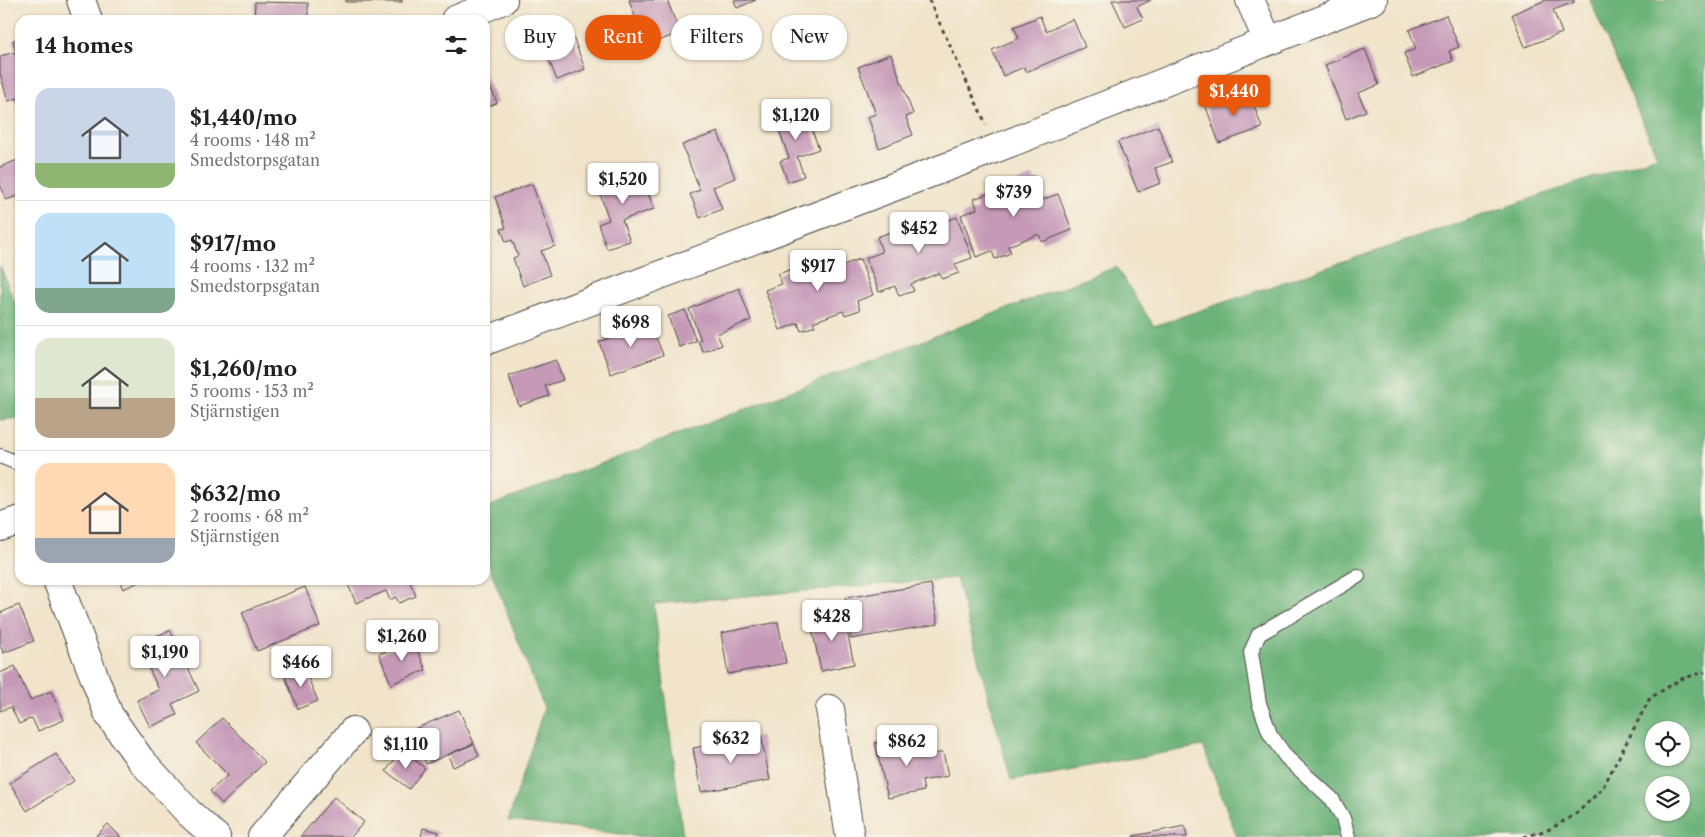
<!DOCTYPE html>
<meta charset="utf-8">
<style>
:root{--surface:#fff;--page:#f2f2f2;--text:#222;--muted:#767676;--line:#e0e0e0;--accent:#ea580c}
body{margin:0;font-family:"Libre Caslon Text",serif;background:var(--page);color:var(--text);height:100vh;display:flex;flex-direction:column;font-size:19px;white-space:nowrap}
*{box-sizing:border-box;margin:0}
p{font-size:16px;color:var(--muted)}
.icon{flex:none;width:28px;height:28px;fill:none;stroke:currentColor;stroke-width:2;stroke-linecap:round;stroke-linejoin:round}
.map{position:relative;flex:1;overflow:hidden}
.panel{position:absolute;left:15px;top:15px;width:475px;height:570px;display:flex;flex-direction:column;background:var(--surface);border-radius:15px;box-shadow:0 1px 4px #0004}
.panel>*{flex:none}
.hud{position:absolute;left:505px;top:15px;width:475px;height:45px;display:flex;gap:10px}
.controls{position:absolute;left:1645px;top:721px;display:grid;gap:10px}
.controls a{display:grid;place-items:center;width:45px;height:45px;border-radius:50%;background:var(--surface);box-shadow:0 1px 4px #0004;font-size:25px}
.price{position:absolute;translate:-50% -42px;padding:0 11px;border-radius:5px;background:#fff;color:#222;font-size:16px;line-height:32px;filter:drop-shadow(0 1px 2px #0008)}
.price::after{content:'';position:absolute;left:50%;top:30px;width:15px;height:11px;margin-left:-8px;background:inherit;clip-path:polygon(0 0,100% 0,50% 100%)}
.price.active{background:var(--accent);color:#fff}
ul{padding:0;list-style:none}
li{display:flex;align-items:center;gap:15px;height:125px;padding:0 20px}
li+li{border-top:1px solid var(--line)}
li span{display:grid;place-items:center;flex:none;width:140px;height:100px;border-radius:15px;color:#555}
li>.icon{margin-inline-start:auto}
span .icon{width:60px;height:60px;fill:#fffc;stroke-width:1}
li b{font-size:21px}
h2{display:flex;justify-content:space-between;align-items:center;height:60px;padding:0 20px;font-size:21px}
.tag{padding:0 18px;border-radius:22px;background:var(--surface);box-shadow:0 1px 4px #0004;font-size:18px;line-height:45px}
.tag.active{background:var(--accent);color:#fff}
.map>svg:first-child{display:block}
.forest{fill:#6cb379;stroke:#4c6f52;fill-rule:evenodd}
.building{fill:#c599b7}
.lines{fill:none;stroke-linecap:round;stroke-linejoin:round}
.service-casing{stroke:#494743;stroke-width:16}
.minor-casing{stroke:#494743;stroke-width:30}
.tertiary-casing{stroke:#494743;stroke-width:30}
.path{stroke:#494743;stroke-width:3;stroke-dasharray:4 4;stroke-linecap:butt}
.service{stroke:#fff;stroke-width:14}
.minor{stroke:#fff;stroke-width:28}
.tertiary{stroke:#fff;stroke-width:28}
</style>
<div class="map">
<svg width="1705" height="837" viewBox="0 0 1705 837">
<rect width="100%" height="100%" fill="#f7f3e8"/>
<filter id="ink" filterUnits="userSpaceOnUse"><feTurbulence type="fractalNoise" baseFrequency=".02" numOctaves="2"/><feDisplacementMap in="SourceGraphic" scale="10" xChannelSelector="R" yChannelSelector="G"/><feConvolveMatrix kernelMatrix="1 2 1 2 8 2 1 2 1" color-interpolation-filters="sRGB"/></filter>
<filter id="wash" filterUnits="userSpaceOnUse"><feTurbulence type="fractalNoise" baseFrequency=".0096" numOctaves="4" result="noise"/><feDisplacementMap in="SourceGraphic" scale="20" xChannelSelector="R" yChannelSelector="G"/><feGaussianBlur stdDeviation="1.12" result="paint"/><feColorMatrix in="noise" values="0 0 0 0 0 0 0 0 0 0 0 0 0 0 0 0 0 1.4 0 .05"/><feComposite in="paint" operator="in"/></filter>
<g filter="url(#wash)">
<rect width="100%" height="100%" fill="#f1e4ca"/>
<g class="forest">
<path d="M1590,0H1705V837H1237L1203,746L1011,780L956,578L654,604L683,837H647L508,821L544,708L485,556V508L1116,267L1154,326L1657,156ZM1654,730H1681V758H1654ZM1654,785H1681V812H1654Z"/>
<polygon points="0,266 20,315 20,418 0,420"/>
</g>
<g id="blocks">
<g class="building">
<rect x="346" y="0" width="56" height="2"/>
<polygon points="629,0 667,0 680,33 644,46 641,37 635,39 628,19 635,16"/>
<polygon points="734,0 756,0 737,8"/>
<polygon points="1112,0 1151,0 1137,7 1143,19 1125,27"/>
<polygon points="1546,0 1574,0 1574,2 1553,10 1562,33 1525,47 1512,14"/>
<polygon points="255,2 308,3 308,20 254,20"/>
<polygon points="1446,15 1459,47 1449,51 1453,61 1413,77 1404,53 1416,49 1409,30"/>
<polygon points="1040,16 1046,31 1073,19 1085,47 1026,72 1024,67 1003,76 992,50 1019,38 1014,27"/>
<polygon points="567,21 585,69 557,80 538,32"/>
<polygon points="20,38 20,106 17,98 8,101 0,73 0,56 16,52 13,40"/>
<polygon points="1365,49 1379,85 1358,93 1366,111 1346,119 1325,65"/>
<polygon points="891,54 913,114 906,117 913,135 879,148 868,117 876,114 858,67"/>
<polygon points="485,74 497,103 485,108"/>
<polygon points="1249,91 1262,128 1219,143 1206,107"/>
<polygon points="804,108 819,149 797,157 804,176 788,182 780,161 789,158 775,119"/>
<polygon points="1158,126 1172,162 1155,168 1161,183 1138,192 1118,142"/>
<polygon points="718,132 735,178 713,187 722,209 700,218 690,194 700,190 682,145"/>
<polygon points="20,159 20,195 6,200 0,183 0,167"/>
<polygon points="639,169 654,209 622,220 630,241 607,249 598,224 609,220 597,185"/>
<polygon points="1033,176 1042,200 1058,194 1072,230 1042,242 1039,234 1008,246 1011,253 995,259 992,251 976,257 961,215 977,209 974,199"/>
<polygon points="532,184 555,246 541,251 550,275 523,286 513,258 518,256 512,240 506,242 501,229 506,228 495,197"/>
<polygon points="937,214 941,223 957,217 972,258 955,264 959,273 942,279 939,273 911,284 914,291 899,296 895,286 879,292 866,258 882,252 877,237"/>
<polygon points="839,252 843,265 860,259 873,295 857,301 860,310 845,315 843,311 813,322 815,326 801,331 798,323 780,330 765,290 782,284 778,274"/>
<polygon points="739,288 751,320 717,334 722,345 703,352 698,341 701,340 689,309"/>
<polygon points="685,310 696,341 679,347 668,316"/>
<polygon points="650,322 663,355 611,374 599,342"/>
<polygon points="556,360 563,380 545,386 549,396 519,406 509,376"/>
<polygon points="119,580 144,580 123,589"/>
<polygon points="346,580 409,580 416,596 399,603 396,597 390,600 386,591 356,603"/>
<polygon points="931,584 938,624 851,639 845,598"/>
<polygon points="305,587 320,626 257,651 242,612"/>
<polygon points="19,605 34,641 3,653 0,644 0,613"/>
<polygon points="843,612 854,664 821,671 810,619"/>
<polygon points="778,622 786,663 728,674 721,633"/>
<polygon points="170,630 199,691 172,704 177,715 150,727 137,700 159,690 138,645"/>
<polygon points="413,640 426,670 391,684 379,654"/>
<polygon points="15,666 30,700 51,691 64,720 38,731 32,718 19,724 11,707 0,711 0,673"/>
<polygon points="303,666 318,701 298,709 284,674"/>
<polygon points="459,710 474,743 426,764 412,730"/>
<polygon points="222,718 265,762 222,804 210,791 228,775 196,743"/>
<polygon points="911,735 916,758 943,752 948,776 922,781 924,791 888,798 875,743"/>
<polygon points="761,736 770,780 701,792 693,748"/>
<polygon points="474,744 479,756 453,767 448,755"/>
<polygon points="402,750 425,768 409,789 386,771"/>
<polygon points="56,754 74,781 27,811 10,783"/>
<polygon points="334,797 364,822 351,837 300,837"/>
<polygon points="108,824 121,837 95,837"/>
<polygon points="1185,826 1187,837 1133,837 1133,836"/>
<polygon points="423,828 439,832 437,837 421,837"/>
</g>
</g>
</g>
<g filter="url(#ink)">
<use href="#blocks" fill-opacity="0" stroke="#494743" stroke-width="1"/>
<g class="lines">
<defs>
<g id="service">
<polyline points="0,456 20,464"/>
<polyline points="1348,837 1343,818 1332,799 1286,757 1270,734 1259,703 1251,652 1259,634 1358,576"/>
</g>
<g id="minor">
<polyline points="81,0 88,20"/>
<polyline points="1250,0 1268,41"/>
<polyline points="455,20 503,0"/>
<polyline points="57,580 109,715 140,759 189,813 216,837"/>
<polyline points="830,709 850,837"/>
<polyline points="262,837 353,731"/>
</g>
<g id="tertiary">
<polyline points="485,341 997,148 1373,0"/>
<polyline points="0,527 20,520"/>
</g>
</defs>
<use href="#service" class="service-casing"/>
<use href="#minor" class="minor-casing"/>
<use href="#tertiary" class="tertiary-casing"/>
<g class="path">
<polyline points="929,0 986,124"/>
<polyline points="1524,837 1550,829 1576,814 1602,789 1650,698 1681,679 1705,672"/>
</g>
<use href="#service" class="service"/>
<use href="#minor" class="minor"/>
<use href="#tertiary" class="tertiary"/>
</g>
</g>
</svg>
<div class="controls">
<a><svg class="icon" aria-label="locate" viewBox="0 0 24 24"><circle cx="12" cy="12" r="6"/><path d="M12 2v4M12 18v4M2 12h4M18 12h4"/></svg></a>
<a><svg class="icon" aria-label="layers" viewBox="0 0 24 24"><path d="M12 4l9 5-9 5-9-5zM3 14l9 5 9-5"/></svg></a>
</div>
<b class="price active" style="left:1234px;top:117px">$1,440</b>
<b class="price" style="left:796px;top:141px">$1,120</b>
<b class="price" style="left:623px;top:205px">$1,520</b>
<b class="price" style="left:1014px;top:218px">$739</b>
<b class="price" style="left:919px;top:254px">$452</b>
<b class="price" style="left:818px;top:292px">$917</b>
<b class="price" style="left:631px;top:348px">$698</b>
<b class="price" style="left:832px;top:642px">$428</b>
<b class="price" style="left:402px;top:662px">$1,260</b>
<b class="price" style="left:165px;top:678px">$1,190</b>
<b class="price" style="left:301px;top:688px">$466</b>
<b class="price" style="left:731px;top:764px">$632</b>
<b class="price" style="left:907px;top:767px">$862</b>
<b class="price" style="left:406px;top:770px">$1,110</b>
<div class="hud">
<a class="tag">Buy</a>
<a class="tag active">Rent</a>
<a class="tag">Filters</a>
<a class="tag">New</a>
</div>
<section class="panel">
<h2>14 homes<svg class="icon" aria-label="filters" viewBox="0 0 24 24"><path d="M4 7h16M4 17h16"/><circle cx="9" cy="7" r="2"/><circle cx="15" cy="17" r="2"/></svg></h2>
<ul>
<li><span style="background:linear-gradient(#c9d6e8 75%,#8fb573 0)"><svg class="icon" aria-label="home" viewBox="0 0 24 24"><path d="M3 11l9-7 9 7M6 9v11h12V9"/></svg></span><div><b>$1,440/mo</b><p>4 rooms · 148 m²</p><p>Smedstorpsgatan</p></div></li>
<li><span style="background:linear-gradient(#bfe0f5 75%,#7fa58c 0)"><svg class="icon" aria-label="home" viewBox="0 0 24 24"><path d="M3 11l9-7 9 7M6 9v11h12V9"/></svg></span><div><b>$917/mo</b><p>4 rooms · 132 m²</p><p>Smedstorpsgatan</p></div></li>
<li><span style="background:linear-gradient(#dfe7d0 60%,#b9a48a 0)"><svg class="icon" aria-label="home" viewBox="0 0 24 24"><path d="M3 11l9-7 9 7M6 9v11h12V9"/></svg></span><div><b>$1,260/mo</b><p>5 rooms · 153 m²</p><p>Stjärnstigen</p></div></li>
<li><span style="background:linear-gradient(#ffd9b3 75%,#9aa5b1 0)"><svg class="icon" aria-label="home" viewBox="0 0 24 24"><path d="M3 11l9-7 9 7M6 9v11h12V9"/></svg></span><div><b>$632/mo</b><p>2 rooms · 68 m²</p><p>Stjärnstigen</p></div></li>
</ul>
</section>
</div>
